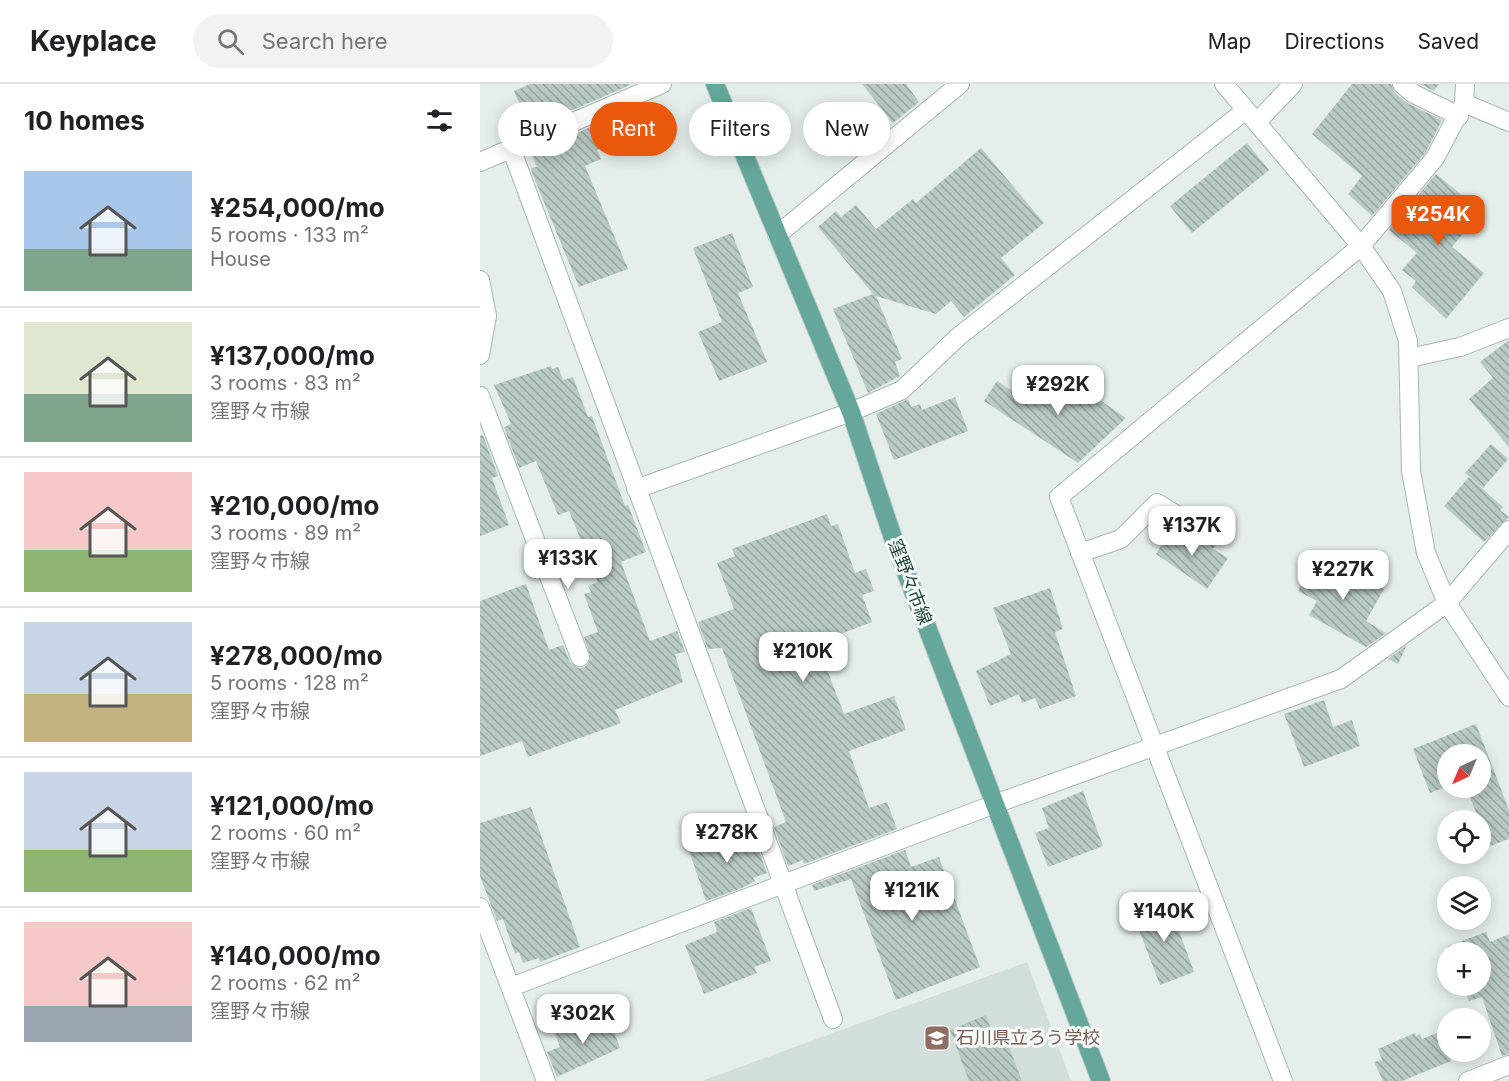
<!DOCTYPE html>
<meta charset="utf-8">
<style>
:root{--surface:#fff;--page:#f2f2f2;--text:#202124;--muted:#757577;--line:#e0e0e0;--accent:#ea580c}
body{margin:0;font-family:Inter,"Noto Sans JP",sans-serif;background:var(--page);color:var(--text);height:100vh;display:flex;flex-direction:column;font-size:22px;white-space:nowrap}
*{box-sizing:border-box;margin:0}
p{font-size:20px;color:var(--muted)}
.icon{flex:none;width:33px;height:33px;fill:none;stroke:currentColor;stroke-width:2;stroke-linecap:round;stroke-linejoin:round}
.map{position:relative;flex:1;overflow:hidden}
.side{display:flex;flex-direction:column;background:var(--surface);width:480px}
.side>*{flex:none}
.hud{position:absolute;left:18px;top:18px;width:570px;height:54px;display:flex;gap:12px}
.needle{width:39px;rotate:224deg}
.fabs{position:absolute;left:957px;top:660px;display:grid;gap:12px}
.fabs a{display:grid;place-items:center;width:54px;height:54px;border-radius:50%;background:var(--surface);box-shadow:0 3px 15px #0003;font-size:30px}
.price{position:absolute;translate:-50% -51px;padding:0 14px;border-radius:12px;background:#fff;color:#222;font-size:20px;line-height:39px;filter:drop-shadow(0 2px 3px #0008)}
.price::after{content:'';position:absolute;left:50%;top:36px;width:18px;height:14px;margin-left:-9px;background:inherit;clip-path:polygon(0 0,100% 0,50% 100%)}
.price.selected{background:var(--accent);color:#fff}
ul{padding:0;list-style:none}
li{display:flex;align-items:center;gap:18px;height:150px;padding:0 24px}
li+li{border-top:2px solid var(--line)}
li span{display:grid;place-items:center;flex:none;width:168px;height:120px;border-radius:0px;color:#555}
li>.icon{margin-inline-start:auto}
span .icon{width:72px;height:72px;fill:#fffc;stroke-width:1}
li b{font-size:26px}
h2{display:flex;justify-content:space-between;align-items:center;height:72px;padding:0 24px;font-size:26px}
.chip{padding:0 21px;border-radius:27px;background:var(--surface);box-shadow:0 3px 15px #0003;font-size:21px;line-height:54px}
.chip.selected{background:var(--accent);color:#fff}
header{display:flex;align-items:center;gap:36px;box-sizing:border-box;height:84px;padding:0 30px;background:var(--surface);border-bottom:2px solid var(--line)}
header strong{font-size:28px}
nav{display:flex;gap:33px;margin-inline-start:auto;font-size:21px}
.search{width:420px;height:54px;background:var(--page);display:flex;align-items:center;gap:15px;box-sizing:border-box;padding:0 21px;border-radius:33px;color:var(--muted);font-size:22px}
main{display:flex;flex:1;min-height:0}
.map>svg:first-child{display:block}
.built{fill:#d2deda}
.building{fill:url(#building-back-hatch)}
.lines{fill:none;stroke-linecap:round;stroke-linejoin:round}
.minor-casing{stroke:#a6b7b2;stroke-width:20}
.major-casing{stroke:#c1cac8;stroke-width:20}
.minor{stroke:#fff;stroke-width:18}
.major{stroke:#65a79b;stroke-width:18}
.labels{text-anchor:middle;stroke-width:6;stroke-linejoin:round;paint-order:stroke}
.street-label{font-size:18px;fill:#22423b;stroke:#f5faf8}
.education-label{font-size:18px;fill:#785e54;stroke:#f5faf8;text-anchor:start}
</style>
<header>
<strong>Keyplace</strong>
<div class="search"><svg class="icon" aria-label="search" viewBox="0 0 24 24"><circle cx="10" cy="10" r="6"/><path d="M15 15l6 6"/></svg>Search here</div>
<nav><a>Map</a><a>Directions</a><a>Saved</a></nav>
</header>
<main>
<section class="side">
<h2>10 homes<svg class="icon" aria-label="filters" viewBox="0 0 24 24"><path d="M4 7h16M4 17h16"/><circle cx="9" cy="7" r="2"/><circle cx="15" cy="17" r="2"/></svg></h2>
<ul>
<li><span style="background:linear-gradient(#a9c7e8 65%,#7fa58c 0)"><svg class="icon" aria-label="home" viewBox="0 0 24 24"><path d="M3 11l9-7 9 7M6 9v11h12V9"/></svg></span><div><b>¥254,000/mo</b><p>5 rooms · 133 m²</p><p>House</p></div></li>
<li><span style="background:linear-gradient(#dfe7d0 60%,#7fa58c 0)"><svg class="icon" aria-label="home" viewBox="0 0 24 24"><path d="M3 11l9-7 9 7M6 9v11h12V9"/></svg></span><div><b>¥137,000/mo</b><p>3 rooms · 83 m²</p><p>窪野々市線</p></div></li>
<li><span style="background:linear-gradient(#f6c9c9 65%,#8fb573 0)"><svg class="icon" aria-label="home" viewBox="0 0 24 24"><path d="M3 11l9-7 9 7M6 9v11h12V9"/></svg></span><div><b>¥210,000/mo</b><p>3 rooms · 89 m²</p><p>窪野々市線</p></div></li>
<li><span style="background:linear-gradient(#c9d6e8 60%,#c2b280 0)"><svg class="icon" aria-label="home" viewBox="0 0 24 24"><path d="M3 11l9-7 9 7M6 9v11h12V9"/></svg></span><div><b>¥278,000/mo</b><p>5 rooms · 128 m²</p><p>窪野々市線</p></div></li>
<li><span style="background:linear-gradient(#c9d6e8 65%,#8fb573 0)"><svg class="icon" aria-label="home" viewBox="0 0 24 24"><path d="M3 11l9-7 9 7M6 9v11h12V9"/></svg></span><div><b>¥121,000/mo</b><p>2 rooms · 60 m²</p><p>窪野々市線</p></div></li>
<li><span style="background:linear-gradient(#f6c9c9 70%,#9aa5b1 0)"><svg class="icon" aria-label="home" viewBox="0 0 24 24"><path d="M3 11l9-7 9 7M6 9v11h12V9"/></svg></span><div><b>¥140,000/mo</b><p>2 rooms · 62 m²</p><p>窪野々市線</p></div></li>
</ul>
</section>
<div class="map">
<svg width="1029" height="997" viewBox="0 0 1029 997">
<defs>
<pattern id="building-back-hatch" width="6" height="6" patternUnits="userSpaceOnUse" patternTransform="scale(1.5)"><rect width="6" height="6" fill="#b9c9c4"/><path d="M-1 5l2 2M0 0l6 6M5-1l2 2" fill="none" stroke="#96a5a0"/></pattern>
</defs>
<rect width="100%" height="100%" fill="#e4eeea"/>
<polygon class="built" points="547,878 591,997 222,997"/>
<g class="building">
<polygon points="50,0 149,0 150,1 42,48 33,28 42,25 34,7"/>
<polygon points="382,0 426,0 439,18 413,39"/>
<polygon points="872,0 911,0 914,8 927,19 962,36 946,68 892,132 868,110 882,92 832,50"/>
<polygon points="940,0 959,0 954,7"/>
<polygon points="159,22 168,45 117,66 121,75 105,82 148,185 99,203 52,89 51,84 57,83 51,69"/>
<polygon points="767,59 789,86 712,149 690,122"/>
<polygon points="501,64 564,139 521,174 535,191 484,233 471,217 456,230 396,212 422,275 415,278 420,292 388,309 353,225 393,210 338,143 356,127 361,133 376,121 396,145 433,115 436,119"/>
<polygon points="956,90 989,117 986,121 995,128 987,138 990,141 972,163 1004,189 966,235 932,203 936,197 922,186 937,169 909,146"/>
<polygon points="252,149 273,203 258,209 287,278 239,297 218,248 242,238 213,164"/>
<polygon points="1029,256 1029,363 989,315 1013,294 1000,278"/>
<polygon points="71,282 72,285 78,283 83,296 93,293 108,333 112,332 145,422 148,421 166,468 141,478 170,557 197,547 205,568 195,570 203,598 135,626 141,639 48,673 42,657 0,672 0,517 46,500 69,566 83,561 90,578 98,584 105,583 111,575 104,553 118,548 104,510 111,508 108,502 118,498 89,427 78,431 56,377 39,384 24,343 31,340 14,301"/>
<polygon points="554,292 585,313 595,299 646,334 598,379 504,317 517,297 535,309 537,306 542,309"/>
<polygon points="475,313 488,347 414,376 396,330 428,315 431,323 440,320 442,326"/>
<polygon points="3,351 18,392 12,394 29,441 0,452 0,352"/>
<polygon points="1011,360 1028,375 1003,404 985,389"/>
<polygon points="989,393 1023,423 1020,426 1029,433 1004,458 964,422"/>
<polygon points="347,430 351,442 358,440 375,489 386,485 394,507 382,511 392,538 337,559 364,630 414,612 426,646 369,667 389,724 407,718 417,745 324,780 323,776 308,782 294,743 306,738 242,564 228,565 218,538 254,525 237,479 255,472 252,465"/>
<polygon points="694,442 718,457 730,456 737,460 733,465 748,474 727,505 676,470"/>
<polygon points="835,476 850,485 856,476 904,505 886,537 906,549 886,563 829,531 837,517 818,507"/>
<polygon points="570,504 583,545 575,548 596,612 560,625 555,614 542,619 539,610 510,622 496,587 531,570 513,524"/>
<polygon points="927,561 918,580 908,575"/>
<polygon points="844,616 853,643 872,636 880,662 824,683 804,630"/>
<polygon points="996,640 1029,726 1029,755 1010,762 986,704 1000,704 1000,670 968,670 968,702 950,709 933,665"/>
<polygon points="603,707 623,762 568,783 555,749 569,744 562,724"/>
<polygon points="51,723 100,863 60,878 59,874 43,879 39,868 35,870 23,835 17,837 0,792 0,739"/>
<polygon points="262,745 265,754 273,751 287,789 273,794 275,797 262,804 226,817 209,766"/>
<polygon points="425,766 431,783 459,773 500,883 416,916 371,795 334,807 332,801"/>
<polygon points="688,817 714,888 680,901 653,830"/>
<polygon points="271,824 291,877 274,883 277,889 224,910 205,861 237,848 234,838"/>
<polygon points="1006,848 1010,858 1029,850 1029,970 1022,972 1002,913 989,917 983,902 1000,902 1000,868 970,868 968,862"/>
<polygon points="128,931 140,964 77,993 67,968 80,963 75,950"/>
<polygon points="506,931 514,954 524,950 542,997 489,997 470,946"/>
<polygon points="959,948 971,977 922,997 903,997 894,978 902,976 898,965 935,949 936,952 940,950 942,955"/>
</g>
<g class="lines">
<defs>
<g id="minor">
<polyline points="744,0 881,162 912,207 928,257 931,387 946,469 967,519 1029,613"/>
<polyline points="922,0 934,10 979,32"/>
<polyline points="984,19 1029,38"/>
<polyline points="777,38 813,0"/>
<polyline points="31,64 353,935"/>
<polyline points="0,78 182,0"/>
<polyline points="297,151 480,0"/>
<polyline points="0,196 7,232 0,271"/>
<polyline points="929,274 980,263 1029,244"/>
<polyline points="0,312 100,573"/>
<polyline points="156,405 371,328 422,306 478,253 766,26"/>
<polyline points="600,469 641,455 677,419 723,447"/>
<polyline points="0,823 66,997"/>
<polyline points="31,903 515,720 861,595 967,519 1029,446"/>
<polyline points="803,997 579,413 881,162 955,74 984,19 985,0"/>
<polyline points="988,997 1029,981"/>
</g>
<polyline id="major" points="235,0 371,328 414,457 621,997"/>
</defs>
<use href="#minor" class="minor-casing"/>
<use href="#major" class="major-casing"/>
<use href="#minor" class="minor"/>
<use href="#major" class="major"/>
</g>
<defs>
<symbol id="school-square" viewBox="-11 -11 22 22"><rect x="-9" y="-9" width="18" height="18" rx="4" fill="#8d6e63" stroke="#f5faf8"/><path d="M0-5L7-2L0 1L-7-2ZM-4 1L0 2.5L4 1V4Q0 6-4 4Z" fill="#fff"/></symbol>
</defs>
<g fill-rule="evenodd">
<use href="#school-square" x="442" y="939" width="30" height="30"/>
</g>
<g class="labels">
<g class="street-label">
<text transform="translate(430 498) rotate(69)" y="6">窪野々市線</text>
</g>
<g class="education-label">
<text x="476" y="960">石川県立ろう学校</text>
</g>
</g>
</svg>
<div class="fabs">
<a><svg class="needle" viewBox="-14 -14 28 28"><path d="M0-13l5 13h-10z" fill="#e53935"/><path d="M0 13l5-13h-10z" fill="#757577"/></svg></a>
<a><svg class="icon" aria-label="locate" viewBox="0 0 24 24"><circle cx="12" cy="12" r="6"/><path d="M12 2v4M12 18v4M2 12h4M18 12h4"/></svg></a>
<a><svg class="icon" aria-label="layers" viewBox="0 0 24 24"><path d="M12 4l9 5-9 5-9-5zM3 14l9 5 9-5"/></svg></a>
<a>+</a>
<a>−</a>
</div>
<b class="price selected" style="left:958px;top:162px">¥254K</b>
<b class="price" style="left:578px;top:332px">¥292K</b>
<b class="price" style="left:712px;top:473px">¥137K</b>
<b class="price" style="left:88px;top:506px">¥133K</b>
<b class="price" style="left:863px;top:517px">¥227K</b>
<b class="price" style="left:323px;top:599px">¥210K</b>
<b class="price" style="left:247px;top:780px">¥278K</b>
<b class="price" style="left:432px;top:838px">¥121K</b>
<b class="price" style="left:684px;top:859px">¥140K</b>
<b class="price" style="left:103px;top:961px">¥302K</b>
<div class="hud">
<a class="chip">Buy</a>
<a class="chip selected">Rent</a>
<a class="chip">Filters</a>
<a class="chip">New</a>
</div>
</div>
</main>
